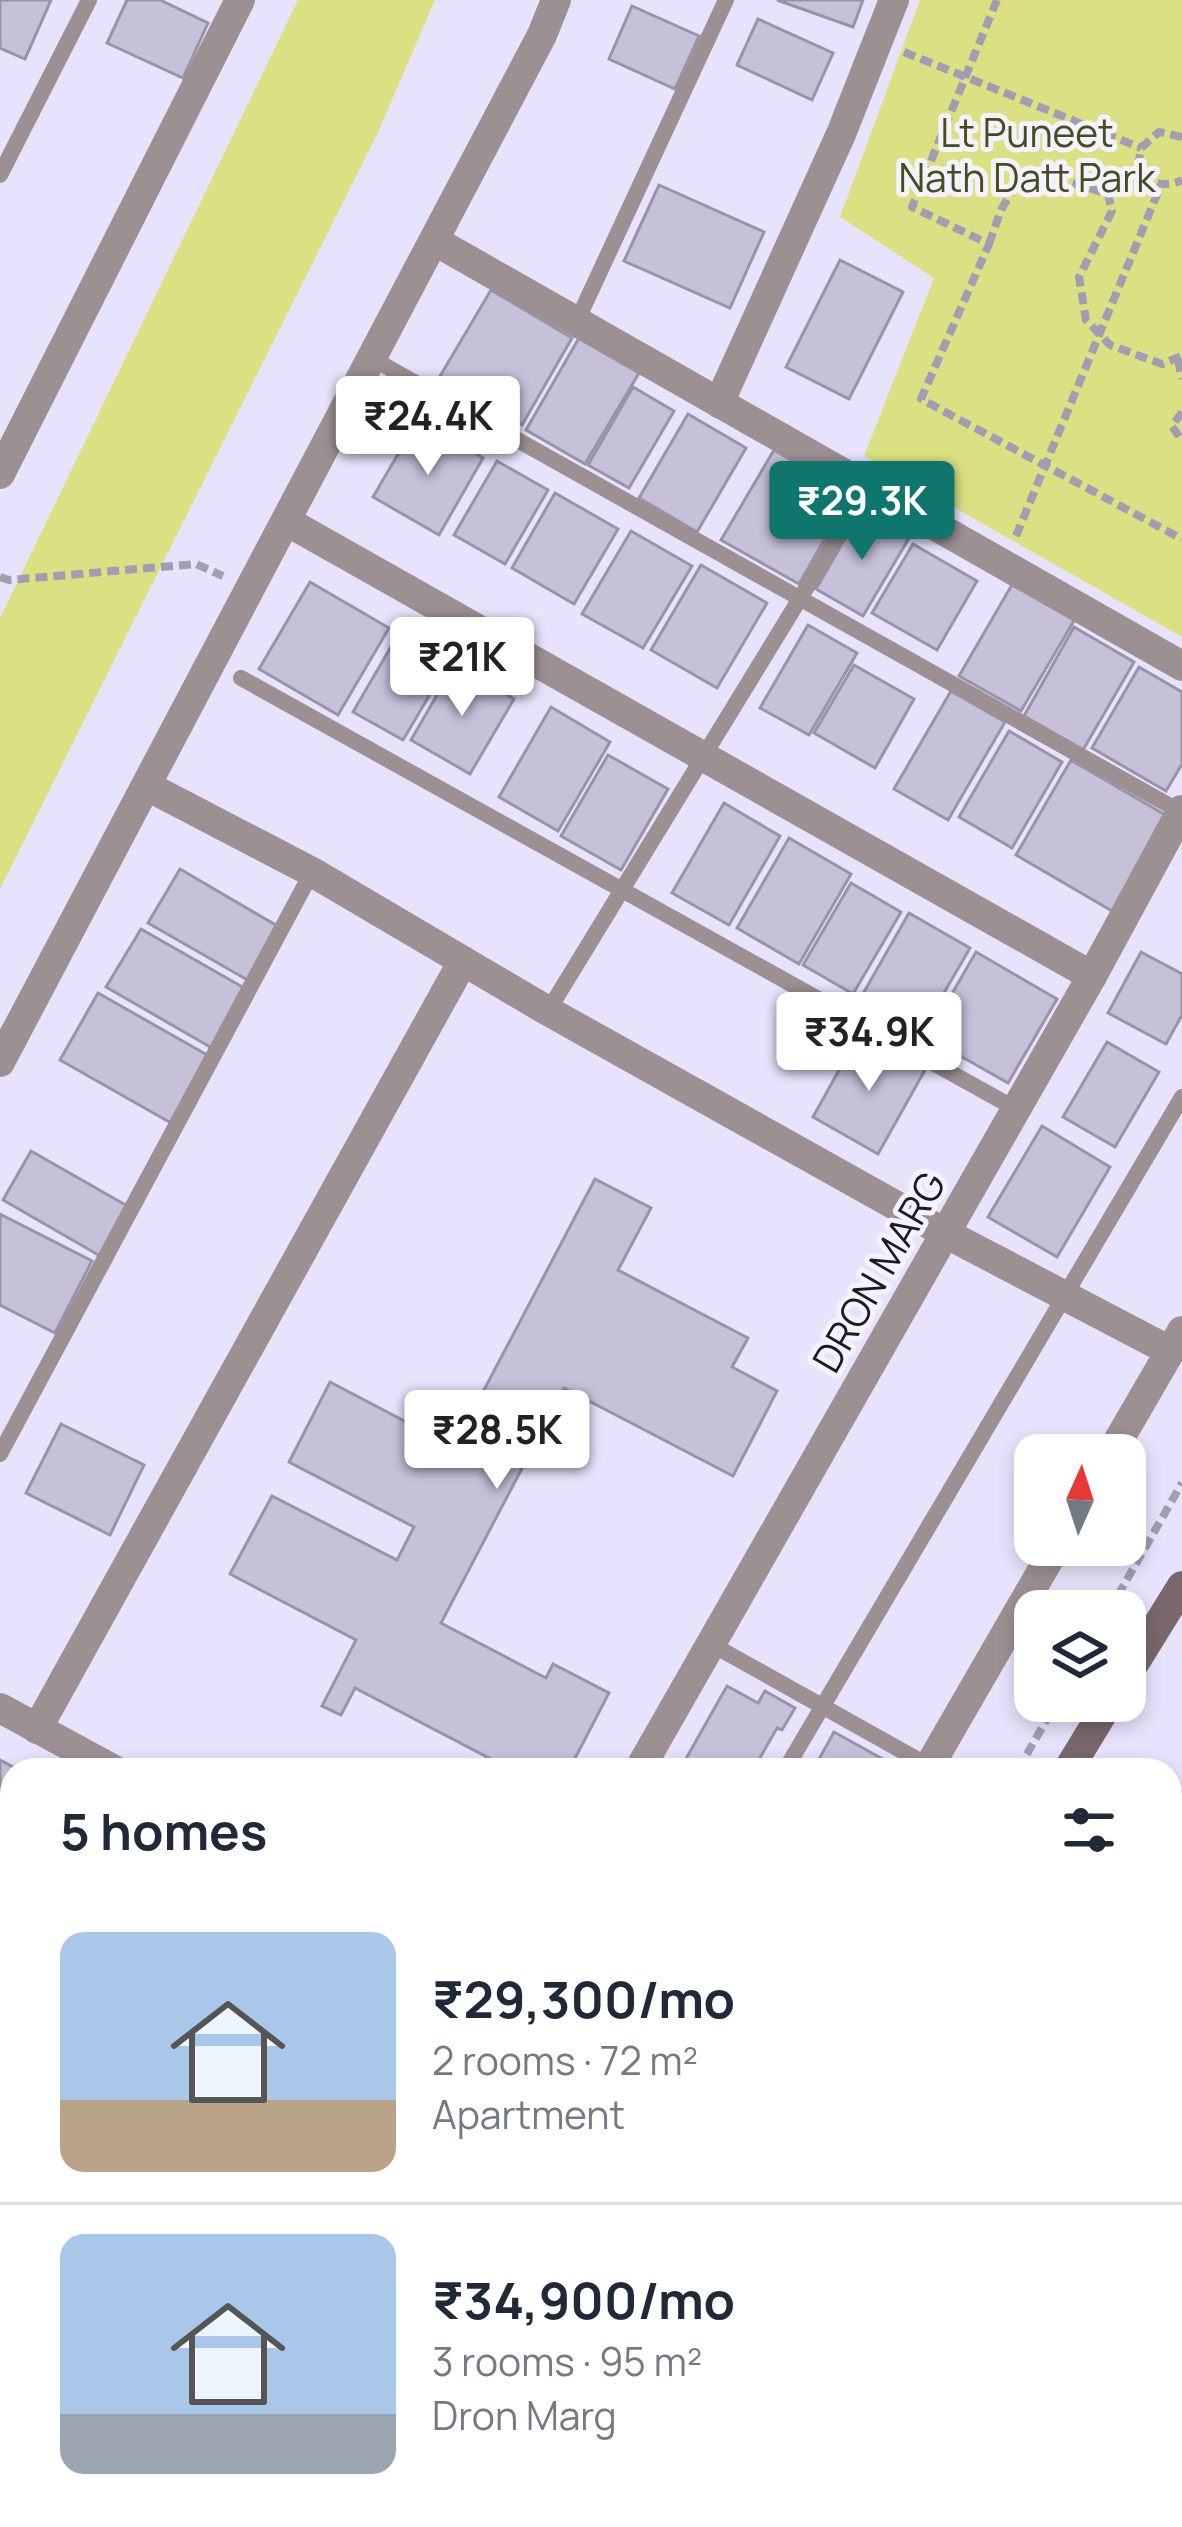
<!DOCTYPE html>
<meta charset="utf-8">
<style>
:root{--surface:#fff;--page:#f6f6f7;--text:#1f2937;--muted:#747a83;--line:#e0e1e3;--accent:#0f766e}
body{margin:0;font-family:Manrope,sans-serif;background:var(--page);color:var(--text);height:100vh;display:flex;flex-direction:column;font-size:45px;white-space:nowrap}
*{box-sizing:border-box;margin:0}
p{font-size:39px;color:var(--muted)}
.icon{flex:none;width:66px;height:66px;fill:none;stroke:currentColor;stroke-width:2;stroke-linecap:round;stroke-linejoin:round}
.map{position:relative;flex:1;overflow:hidden}
.side{position:absolute;left:0px;top:1758px;width:1182px;height:771px;display:flex;flex-direction:column;background:var(--surface);border-radius:36px 36px 0 0;box-shadow:0 6px 18px #0003}
.side>*{flex:none}
.needle{width:78px;rotate:3deg}
.buttons{position:absolute;left:1014px;top:1434px;display:grid;gap:24px}
.buttons a{display:grid;place-items:center;width:132px;height:132px;border-radius:24px;background:var(--surface);box-shadow:0 6px 18px #0003;font-size:60px}
.price{position:absolute;translate:-50% -102px;padding:0 27px;border-radius:12px;background:#fff;color:#222;font-size:39px;line-height:78px;filter:drop-shadow(0 3px 6px #0008)}
.price::after{content:'';position:absolute;left:50%;top:72px;width:36px;height:27px;margin-left:-18px;background:inherit;clip-path:polygon(0 0,100% 0,50% 100%)}
.price.current{background:var(--accent);color:#fff}
ul{padding:0;list-style:none}
li{display:flex;align-items:center;gap:36px;height:300px;padding:0 60px}
li+li{border-top:3px solid var(--line)}
li span{display:grid;place-items:center;flex:none;width:336px;height:240px;border-radius:24px;color:#555}
li>.icon{margin-inline-start:auto}
span .icon{width:144px;height:144px;fill:#fffc;stroke-width:1}
li b{font-size:51px}
h2{display:flex;justify-content:space-between;align-items:center;height:144px;padding:0 60px;font-size:51px}
.map>svg:first-child{display:block}
.green{fill:#dbe182}
.building{fill:#c6c0d9;stroke:#9993aa;stroke-width:3}
.lines{fill:none;stroke-linecap:round;stroke-linejoin:round}
.path{stroke:#a19db2;stroke-width:8;stroke-dasharray:12 6;stroke-linecap:butt}
.service{stroke:#9d9093;stroke-width:16}
.minor{stroke:#9d9093;stroke-width:30}
.tertiary{stroke:#9d9093;stroke-width:30}
.secondary{stroke:#79676b;stroke-width:30}
.rail{stroke:#6c6979;stroke-width:9;stroke-dasharray:21 21;stroke-linecap:butt}
.labels{text-anchor:middle;stroke-width:10;stroke-linejoin:round;paint-order:stroke}
.park-label{font-size:39px;fill:#484a21;stroke:#f4f2fd}
.street-label{font-size:39px;fill:#1c1a23;stroke:#f4f2fd}
</style>
<div class="map">
<svg width="1182" height="2527" viewBox="0 0 1182 2527">
<rect width="100%" height="100%" fill="#e8e3fd"/>
<g class="green">
<polygon points="298,0 435,0 379,130 0,889 0,618"/>
<polygon points="920,0 1182,0 1182,637 864,456 934,278 840,217"/>
</g>
<g class="building">
<polygon points="0,0 51,0 25,59 0,48"/>
<polygon points="127,0 160,0 208,23 183,78 107,43"/>
<polygon points="777,0 863,0 853,27"/>
<polygon points="632,6 699,36 675,89 609,59"/>
<polygon points="758,19 833,53 812,100 737,65"/>
<polygon points="659,185 764,232 730,308 624,261"/>
<polygon points="840,260 903,292 849,399 786,367"/>
<polygon points="491,290 572,338 522,425 439,378"/>
<polygon points="579,338 639,373 585,464 526,430"/>
<polygon points="633,387 674,411 629,488 588,465"/>
<polygon points="688,414 746,448 697,532 639,498"/>
<polygon points="418,420 483,458 439,535 373,497"/>
<polygon points="774,450 850,495 799,584 721,540"/>
<polygon points="497,461 548,490 505,564 454,535"/>
<polygon points="555,493 618,529 574,604 512,568"/>
<polygon points="861,511 909,538 863,616 816,589"/>
<polygon points="631,531 692,566 643,648 582,614"/>
<polygon points="913,544 977,581 937,650 872,613"/>
<polygon points="701,565 767,603 717,688 651,650"/>
<polygon points="310,582 389,628 338,715 259,669"/>
<polygon points="1013,583 1075,619 1021,711 959,676"/>
<polygon points="808,625 857,653 809,735 760,708"/>
<polygon points="1074,627 1134,662 1083,750 1024,716"/>
<polygon points="399,633 449,662 403,740 353,712"/>
<polygon points="455,664 514,699 470,774 411,740"/>
<polygon points="854,665 914,699 875,768 814,733"/>
<polygon points="1139,667 1182,692 1182,764 1166,791 1092,748"/>
<polygon points="951,691 1005,722 948,820 894,789"/>
<polygon points="551,707 610,742 558,831 499,797"/>
<polygon points="1009,731 1062,762 1012,848 959,817"/>
<polygon points="608,755 668,789 621,870 561,836"/>
<polygon points="1071,760 1167,816 1112,911 1016,855"/>
<polygon points="724,803 780,836 729,925 672,893"/>
<polygon points="789,838 851,874 799,964 737,928"/>
<polygon points="180,869 281,928 251,982 148,923"/>
<polygon points="851,883 901,912 853,994 803,965"/>
<polygon points="909,913 970,948 920,1034 860,999"/>
<polygon points="141,929 246,989 212,1048 106,987"/>
<polygon points="976,952 1057,999 1008,1083 927,1037"/>
<polygon points="1141,952 1182,974 1182,1015 1166,1044 1108,1013"/>
<polygon points="98,993 209,1056 171,1123 60,1060"/>
<polygon points="859,1034 925,1070 878,1154 813,1117"/>
<polygon points="1107,1042 1159,1072 1115,1147 1063,1117"/>
<polygon points="1042,1126 1110,1167 1057,1257 988,1217"/>
<polygon points="31,1151 131,1208 102,1257 3,1200"/>
<polygon points="595,1179 651,1208 618,1270 748,1338 732,1367 777,1391 733,1476 564,1388 441,1623 546,1678 553,1664 609,1693 569,1770 512,1770 355,1688 341,1715 322,1706 356,1640 230,1574 272,1496 397,1560 414,1527 289,1462 330,1382 454,1447"/>
<polygon points="0,1214 92,1261 55,1333 0,1305"/>
<polygon points="61,1424 144,1465 110,1535 26,1493"/>
<polygon points="727,1686 758,1703 765,1691 795,1708 782,1730 777,1728 753,1770 693,1770 683,1764"/>
<polygon points="834,1732 890,1763 886,1770 813,1770"/>
<polygon points="0,1760 19,1770 12,1770 11,1876 0,1870"/>
<polygon points="0,1917 12,1923 12,1987 0,2011"/>
<polygon points="1170,2207 1182,2213 1182,2316 1170,2310"/>
<polygon points="12,2232 12,2259 0,2252"/>
<polygon points="1170,2345 1182,2350 1182,2405 1170,2400"/>
<polygon points="257,2517 266,2517 283,2527 251,2527"/>
<polygon points="806,2517 924,2517 918,2527 800,2527"/>
<polygon points="1036,2517 1042,2517 1060,2527 1031,2527"/>
<polygon points="1053,2517 1135,2517 1129,2527 1072,2527"/>
</g>
<g class="lines">
<g class="path">
<polyline points="997,0 912,207 989,244 921,399 1182,539"/>
<polyline points="904,52 1141,148"/>
<path d="M1182,137L1159,132L1141,148L1139,160C1145,181 1161,190 1182,180"/>
<polyline points="989,244 1001,210 1018,181 1047,175 1108,194 1112,211 1079,277 1086,320 1110,345 1162,364 1182,356"/>
<polyline points="1178,360 1182,379"/>
<polyline points="1182,412 1172,426 1182,441"/>
<polyline points="1016,536 1161,185"/>
<polyline points="0,577 9,580 196,564 223,576"/>
<polyline points="1109,1611 1182,1483"/>
<polyline points="1018,1770 1057,1701"/>
</g>
<g class="service">
<polyline points="0,175 89,0"/>
<polyline points="577,321 726,0"/>
<polyline points="373,359 1181,812"/>
<polyline points="241,678 1016,1109"/>
<polyline points="548,1011 868,487"/>
<polyline points="0,1454 312,872"/>
<polyline points="711,1644 929,1766"/>
<polyline points="785,1770 1182,1097"/>
<polyline points="0,1895 12,1902"/>
<polyline points="1170,2188 1182,2176"/>
<polyline points="0,2275 12,2282"/>
<polyline points="1170,2319 1182,2325"/>
<polyline points="1170,2482 1182,2460"/>
<polyline points="351,2527 357,2517"/>
<polyline points="981,2527 987,2517"/>
<polyline points="1146,2527 1152,2517"/>
</g>
<g class="minor">
<polyline points="435,241 1182,666"/>
<polyline points="719,403 841,134 894,0"/>
<polyline points="0,474 240,0"/>
<polyline points="288,522 1092,976"/>
<polyline points="147,786 312,872 548,1011 945,1233 1170,1351"/>
<polyline points="0,1062 542,35 556,0"/>
<polyline points="1110,1455 1182,1331"/>
<polyline points="0,1708 114,1770"/>
<polyline points="37,1729 463,961"/>
<polyline points="639,1770 1092,976 1182,810"/>
<polyline points="927,1770 1057,1545"/>
<polyline points="0,2077 12,2084"/>
<polyline points="0,2475 12,2482"/>
<polyline points="74,2517 91,2527"/>
<polyline points="192,2527 198,2517"/>
<polyline points="517,2527 522,2517"/>
</g>
<polyline class="tertiary" points="1170,2118 1182,2122"/>
<g class="secondary">
<polyline points="1125,1678 1182,1586"/>
<polyline points="1068,1770 1110,1701"/>
<polyline points="1170,1825 1182,1806"/>
<polyline points="626,2527 632,2517"/>
<polyline points="765,2527 770,2517"/>
</g>
<g class="rail">
<polyline points="1170,1945 1182,1925"/>
<polyline points="1170,1993 1182,1973"/>
<polyline points="824,2527 830,2517"/>
<polyline points="853,2527 859,2517"/>
</g>
</g>
<g class="labels">
<g class="park-label">
<text x="1027" y="147">Lt Puneet<tspan x="1027" dy="45">Nath Datt Park</tspan></text>
</g>
<g class="street-label">
<text transform="translate(879 1272) rotate(-60)" y="14">DRON MARG</text>
</g>
</g>
</svg>
<div class="buttons">
<a><svg class="needle" viewBox="-14 -14 28 28"><path d="M0-13l5 13h-10z" fill="#e53935"/><path d="M0 13l5-13h-10z" fill="#747a83"/></svg></a>
<a><svg class="icon" aria-label="layers" viewBox="0 0 24 24"><path d="M12 4l9 5-9 5-9-5zM3 14l9 5 9-5"/></svg></a>
</div>
<b class="price" style="left:428px;top:478px">₹24.4K</b>
<b class="price current" style="left:862px;top:563px">₹29.3K</b>
<b class="price" style="left:462px;top:719px">₹21K</b>
<b class="price" style="left:869px;top:1094px">₹34.9K</b>
<b class="price" style="left:497px;top:1492px">₹28.5K</b>
<section class="side">
<h2>5 homes<svg class="icon" aria-label="filters" viewBox="0 0 24 24"><path d="M4 7h16M4 17h16"/><circle cx="9" cy="7" r="2"/><circle cx="15" cy="17" r="2"/></svg></h2>
<ul>
<li><span style="background:linear-gradient(#a9c7e8 70%,#b9a48a 0)"><svg class="icon" aria-label="home" viewBox="0 0 24 24"><path d="M3 11l9-7 9 7M6 9v11h12V9"/></svg></span><div><b>₹29,300/mo</b><p>2 rooms · 72 m²</p><p>Apartment</p></div></li>
<li><span style="background:linear-gradient(#a9c7e8 75%,#9aa5b1 0)"><svg class="icon" aria-label="home" viewBox="0 0 24 24"><path d="M3 11l9-7 9 7M6 9v11h12V9"/></svg></span><div><b>₹34,900/mo</b><p>3 rooms · 95 m²</p><p>Dron Marg</p></div></li>
</ul>
</section>
</div>
